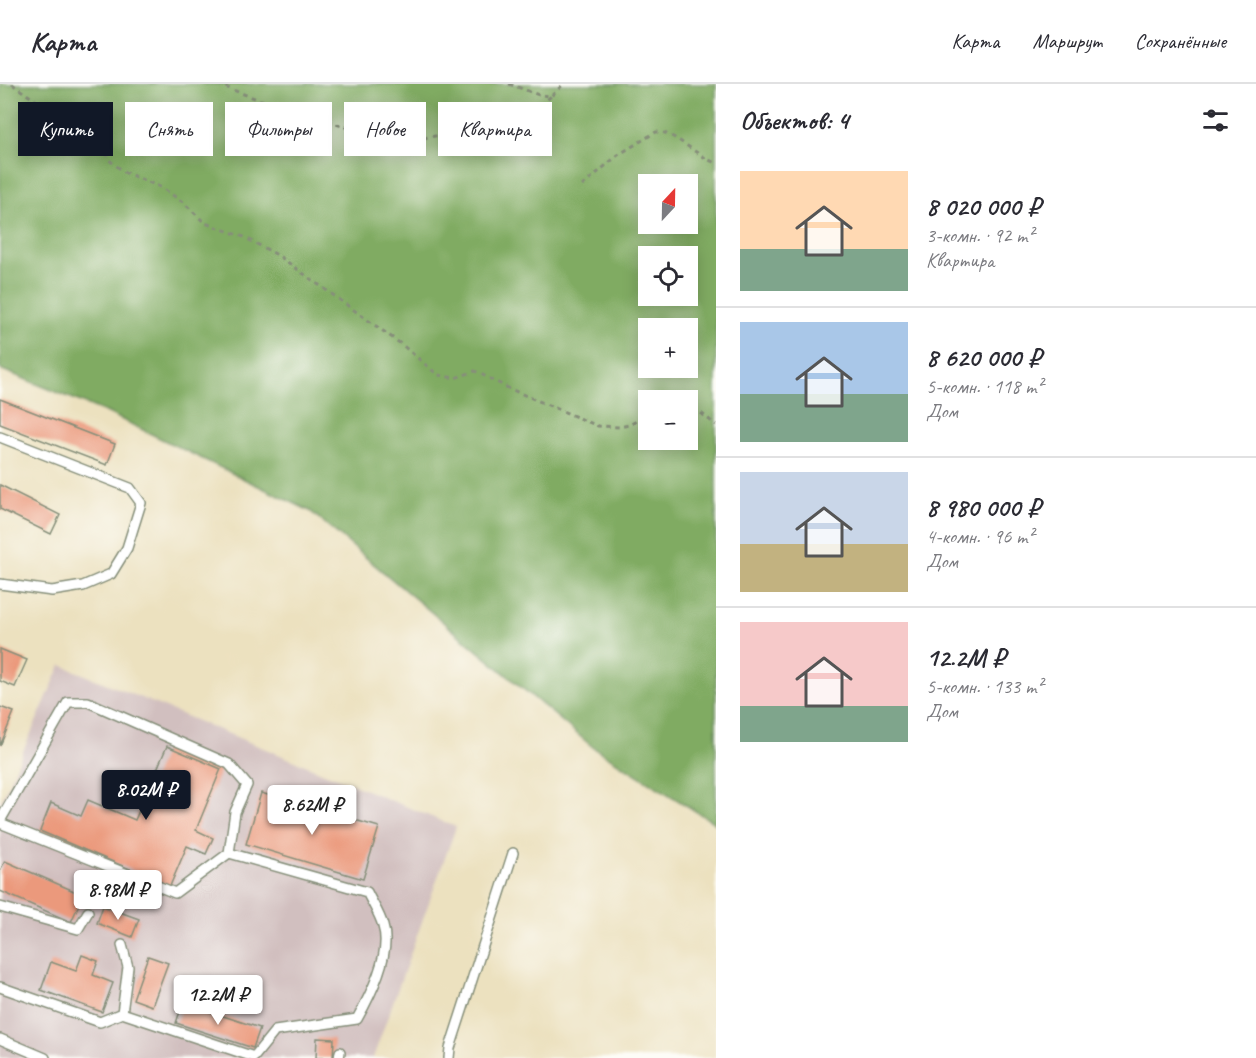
<!DOCTYPE html>
<html lang="ru">
<meta charset="utf-8">
<style>
:root{--surface:#fff;--page:#f7f7f7;--text:#2b2b33;--muted:#7c7c81;--line:#e1e1e2;--accent:#111827}
body{margin:0;font-family:Caveat,sans-serif;background:var(--page);color:var(--text);height:100vh;display:flex;flex-direction:column;font-size:22px;white-space:nowrap}
*{box-sizing:border-box;margin:0}
p{font-size:20px;color:var(--muted)}
.icon{flex:none;width:33px;height:33px;fill:none;stroke:currentColor;stroke-width:2;stroke-linecap:round;stroke-linejoin:round}
.map{position:relative;flex:1;overflow:hidden}
.side{display:flex;flex-direction:column;background:var(--surface);width:540px}
.side>*{flex:none}
.banner{position:absolute;left:18px;top:18px;width:570px;height:54px;display:flex;gap:12px}
.needle{width:39px;rotate:22deg}
.tools{position:absolute;left:638px;top:90px;display:grid;gap:12px}
.tools a{display:grid;place-items:center;width:60px;height:60px;border-radius:0px;background:var(--surface);box-shadow:0 3px 15px #0003;font-size:30px}
.price{position:absolute;translate:-50% -51px;padding:0 14px;border-radius:6px;background:#fff;color:#222;font-size:20px;line-height:39px;filter:drop-shadow(0 2px 3px #0008)}
.price::after{content:'';position:absolute;left:50%;top:36px;width:18px;height:14px;margin-left:-9px;background:inherit;clip-path:polygon(0 0,100% 0,50% 100%)}
.price.active{background:var(--accent);color:#fff}
ul{padding:0;list-style:none}
li{display:flex;align-items:center;gap:18px;height:150px;padding:0 24px}
li+li{border-top:2px solid var(--line)}
li span{display:grid;place-items:center;flex:none;width:168px;height:120px;border-radius:0px;color:#555}
li>.icon{margin-inline-start:auto}
span .icon{width:72px;height:72px;fill:#fffc;stroke-width:1}
li b{font-size:26px}
h2{display:flex;justify-content:space-between;align-items:center;height:72px;padding:0 24px;font-size:26px}
.tag{padding:0 21px;border-radius:0px;background:var(--surface);box-shadow:0 3px 15px #0003;font-size:21px;line-height:54px}
.tag.active{background:var(--accent);color:#fff}
header{display:flex;align-items:center;gap:36px;box-sizing:border-box;height:84px;padding:0 30px;background:var(--surface);border-bottom:2px solid var(--line)}
header strong{font-size:28px}
nav{display:flex;gap:33px;margin-inline-start:auto;font-size:21px}
main{display:flex;flex:1;min-height:0}
.map>svg:first-child{display:block}
.industrial{fill:#d1bfbf}
.forest{fill:#80ab62;stroke:#50744b;stroke-width:1.5;fill-rule:evenodd}
.building{fill:#eb997b}
.lines{fill:none;stroke-linecap:round;stroke-linejoin:round}
.service-casing{stroke:#868f7a;stroke-width:12}
.path{stroke:#868f7a;stroke-width:3;stroke-dasharray:4.5 4.5;stroke-linecap:butt}
.service{stroke:#fff;stroke-width:9}
</style>
<header>
<strong>Карта</strong>
<nav><a>Карта</a><a>Маршрут</a><a>Сохранённые</a></nav>
</header>
<main>
<div class="map">
<svg width="716" height="974" viewBox="0 0 716 974">
<rect width="100%" height="100%" fill="#fdfcf7"/>
<filter id="ink" filterUnits="userSpaceOnUse"><feTurbulence type="fractalNoise" baseFrequency=".0167" numOctaves="2"/><feDisplacementMap in="SourceGraphic" scale="12" xChannelSelector="R" yChannelSelector="G"/><feConvolveMatrix kernelMatrix="1 2 1 2 8 2 1 2 1" color-interpolation-filters="sRGB"/></filter>
<filter id="wash" filterUnits="userSpaceOnUse"><feTurbulence type="fractalNoise" baseFrequency=".008" numOctaves="4" result="noise"/><feDisplacementMap in="SourceGraphic" scale="24" xChannelSelector="R" yChannelSelector="G"/><feGaussianBlur stdDeviation="1.35" result="paint"/><feColorMatrix in="noise" values="0 0 0 0 0 0 0 0 0 0 0 0 0 0 0 0 0 1.4 0 .05"/><feComposite in="paint" operator="in"/></filter>
<g filter="url(#wash)">
<rect width="100%" height="100%" fill="#ece1bf"/>
<polygon class="industrial" points="61,581 456,743 373,974 0,974 0,720"/>
<path class="forest" d="M0,0H716V740L594,664L310,427L108,329L0,285ZM648,100H687V140H648ZM648,172H687V212H648ZM648,244H687V284H648ZM648,316H687V356H648Z"/>
<g id="blocks">
<g class="building">
<polygon points="0,315 115,360 107,381 0,340"/>
<polygon points="0,401 60,431 51,450 0,425"/>
<polygon points="0,565 27,576 15,603 0,597"/>
<polygon points="0,623 14,628 0,662"/>
<polygon points="167,662 221,685 196,746 213,754 206,770 187,762 170,802 40,747 51,719 81,732 88,716 135,736"/>
<polygon points="261,709 379,743 363,795 246,760"/>
<polygon points="5,777 83,811 71,838 0,807 0,787"/>
<polygon points="103,822 139,835 132,853 97,839"/>
<polygon points="82,871 98,877 93,891 113,899 102,928 41,906 51,878 76,887"/>
<polygon points="148,872 168,879 152,922 133,915"/>
<polygon points="183,919 260,944 253,964 176,939"/>
<polygon points="317,954 334,955 333,974 316,974"/>
</g>
</g>
</g>
<g filter="url(#ink)">
<use href="#blocks" fill-opacity="0" stroke="#868f7a" stroke-width="1.5"/>
<g class="lines">
<defs>
<g id="service">
<polyline points="0,353 130,404 141,419 127,464 111,490 83,502 52,507 0,500"/>
<polyline points="0,737 68,618 88,618 229,680 247,701 235,728 229,769 175,809 0,739"/>
<polyline points="0,823 78,845 88,828"/>
<polyline points="122,861 128,883 122,929"/>
<path d="M0,903L100,938L122,929L254,973L275,947L357,935C370,912 392,869 383,842C380,830 372,819 367,808L229,769"/>
<polyline points="0,955 45,974"/>
<polyline points="339,974 340,968"/>
<polyline points="449,974 450,964 513,769"/>
</g>
</defs>
<use href="#service" class="service-casing"/>
<g class="path">
<polyline points="12,0 35,16 93,65 106,60 108,75 124,88 162,104 183,118 205,139 244,153 279,172 401,260 438,291 455,294 475,287 510,305 598,342 619,343 629,341 648,331"/>
<polyline points="217,0 257,15 283,22 348,44 365,40 409,47 423,54 470,46 483,47 507,42 530,34 551,12"/>
<polyline points="509,0 539,11 551,12 564,0"/>
<path d="M582,102L618,71L656,48C672,46 698,73 716,79"/>
<polyline points="676,316 681,316"/>
<polyline points="687,318 716,341"/>
</g>
<use href="#service" class="service"/>
</g>
</g>
</svg>
<div class="tools">
<a><svg class="needle" viewBox="-14 -14 28 28"><path d="M0-13l5 13h-10z" fill="#e53935"/><path d="M0 13l5-13h-10z" fill="#7c7c81"/></svg></a>
<a><svg class="icon" aria-label="locate" viewBox="0 0 24 24"><circle cx="12" cy="12" r="6"/><path d="M12 2v4M12 18v4M2 12h4M18 12h4"/></svg></a>
<a>+</a>
<a>−</a>
</div>
<b class="price active" style="left:146px;top:737px">8.02M ₽</b>
<b class="price" style="left:312px;top:752px">8.62M ₽</b>
<b class="price" style="left:118px;top:837px">8.98M ₽</b>
<b class="price" style="left:218px;top:942px">12.2M ₽</b>
<div class="banner">
<a class="tag active">Купить</a>
<a class="tag">Снять</a>
<a class="tag">Фильтры</a>
<a class="tag">Новое</a>
<a class="tag">Квартира</a>
</div>
</div>
<section class="side">
<h2>Объектов: 4<svg class="icon" aria-label="filters" viewBox="0 0 24 24"><path d="M4 7h16M4 17h16"/><circle cx="9" cy="7" r="2"/><circle cx="15" cy="17" r="2"/></svg></h2>
<ul>
<li><span style="background:linear-gradient(#ffd9b3 65%,#7fa58c 0)"><svg class="icon" aria-label="home" viewBox="0 0 24 24"><path d="M3 11l9-7 9 7M6 9v11h12V9"/></svg></span><div><b>8 020 000 ₽</b><p>3-комн. · 92 m²</p><p>Квартира</p></div></li>
<li><span style="background:linear-gradient(#a9c7e8 60%,#7fa58c 0)"><svg class="icon" aria-label="home" viewBox="0 0 24 24"><path d="M3 11l9-7 9 7M6 9v11h12V9"/></svg></span><div><b>8 620 000 ₽</b><p>5-комн. · 118 m²</p><p>Дом</p></div></li>
<li><span style="background:linear-gradient(#c9d6e8 60%,#c2b280 0)"><svg class="icon" aria-label="home" viewBox="0 0 24 24"><path d="M3 11l9-7 9 7M6 9v11h12V9"/></svg></span><div><b>8 980 000 ₽</b><p>4-комн. · 96 m²</p><p>Дом</p></div></li>
<li><span style="background:linear-gradient(#f6c9c9 70%,#7fa58c 0)"><svg class="icon" aria-label="home" viewBox="0 0 24 24"><path d="M3 11l9-7 9 7M6 9v11h12V9"/></svg></span><div><b>12.2M ₽</b><p>5-комн. · 133 m²</p><p>Дом</p></div></li>
</ul>
</section>
</main>
